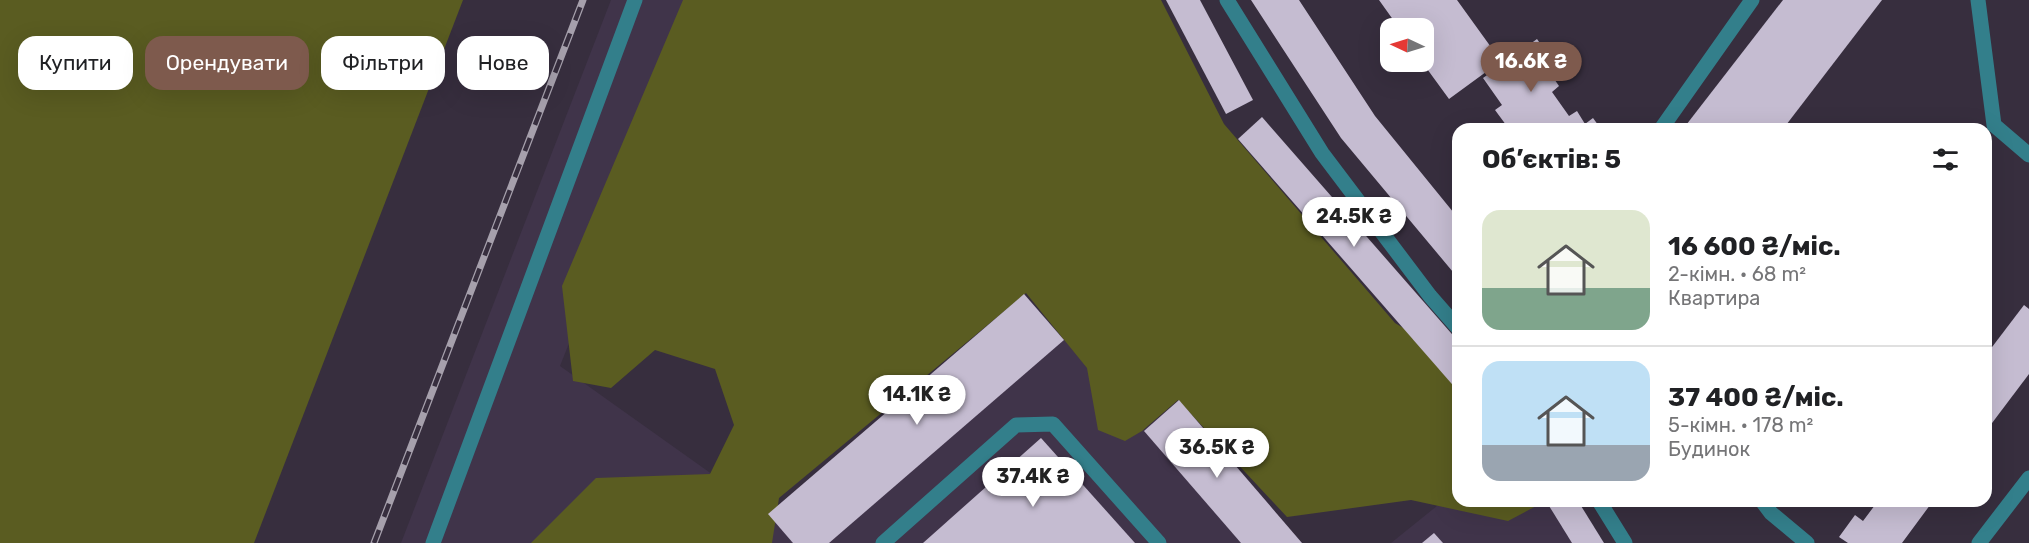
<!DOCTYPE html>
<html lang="uk">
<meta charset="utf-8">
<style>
:root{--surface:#fff;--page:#f2f2f2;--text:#202124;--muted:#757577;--line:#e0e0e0;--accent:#7e5a4d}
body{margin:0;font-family:Rubik,sans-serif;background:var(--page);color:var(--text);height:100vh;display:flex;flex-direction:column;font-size:22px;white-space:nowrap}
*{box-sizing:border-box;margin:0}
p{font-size:20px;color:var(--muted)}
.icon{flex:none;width:33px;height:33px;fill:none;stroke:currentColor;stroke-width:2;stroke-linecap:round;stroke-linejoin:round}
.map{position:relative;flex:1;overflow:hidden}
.sheet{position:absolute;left:1452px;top:123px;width:540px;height:384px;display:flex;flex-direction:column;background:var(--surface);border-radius:18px;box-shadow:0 6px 24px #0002}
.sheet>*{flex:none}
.banner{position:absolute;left:18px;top:36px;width:570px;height:54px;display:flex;gap:12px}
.needle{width:39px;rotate:274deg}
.controls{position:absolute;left:1380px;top:18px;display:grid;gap:12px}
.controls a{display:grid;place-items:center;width:54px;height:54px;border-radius:12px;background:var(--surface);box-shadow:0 6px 24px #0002;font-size:30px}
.price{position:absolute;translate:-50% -51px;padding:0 14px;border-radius:21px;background:#fff;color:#222;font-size:20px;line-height:39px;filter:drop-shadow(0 2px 3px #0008)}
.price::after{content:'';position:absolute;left:50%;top:36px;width:18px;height:14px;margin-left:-9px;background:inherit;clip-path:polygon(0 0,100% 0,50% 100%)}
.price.selected{background:var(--accent);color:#fff}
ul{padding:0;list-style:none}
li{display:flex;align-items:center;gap:18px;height:150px;padding:0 30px}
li+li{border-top:2px solid var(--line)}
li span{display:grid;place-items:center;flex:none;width:168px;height:120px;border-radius:18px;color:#555}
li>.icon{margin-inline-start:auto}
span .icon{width:72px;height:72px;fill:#fffc;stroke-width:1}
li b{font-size:26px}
h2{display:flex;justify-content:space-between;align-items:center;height:72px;padding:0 30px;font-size:26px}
.pill{padding:0 21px;border-radius:18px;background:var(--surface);box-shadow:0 6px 24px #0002;font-size:21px;line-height:54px}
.pill.selected{background:var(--accent);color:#fff}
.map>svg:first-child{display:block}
.built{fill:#40344a}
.green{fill:#5a5c21}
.building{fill:#c5bcd1}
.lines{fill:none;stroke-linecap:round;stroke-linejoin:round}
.minor{stroke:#337f8b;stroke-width:15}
.rail-casing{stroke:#a6a0ac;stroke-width:7}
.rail{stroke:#372e3e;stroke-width:4.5;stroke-dasharray:14;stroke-linecap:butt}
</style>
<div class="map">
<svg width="2029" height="543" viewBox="0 0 2029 543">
<rect width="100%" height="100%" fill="#372e3e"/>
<g class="built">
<polygon points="611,0 705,0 560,366 768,514 1024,294 1144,430 1179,400 1302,543 401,543"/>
<polygon points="1458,489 1458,501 1546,501 1572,543 1391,543"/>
</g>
<g class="green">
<polygon points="0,0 463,0 254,543 0,543"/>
<polygon points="683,0 1161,0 1224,124 1395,323 1445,353 1458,370 1458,501 1536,501 1538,505 1508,521 1411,500 1287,517 1178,400 1142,431 1125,441 1098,430 1087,368 1026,293 779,498 772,543 531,543 596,478 710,474 734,425 715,369 655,350 611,388 573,381 562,286"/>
</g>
<g class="building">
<polygon points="1166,0 1200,0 1253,100 1226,114"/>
<polygon points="1251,0 1299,0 1375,116 1458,218 1458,278 1341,138"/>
<polygon points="1379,0 1457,0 1501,61 1449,99 1422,62 1424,28 1399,28"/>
<polygon points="1783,0 1882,0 1783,129 1683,129"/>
<polygon points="1537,39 1555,65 1548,70 1559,86 1552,92 1569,116 1577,111 1585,124 1593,118 1601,129 1509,129 1495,110 1502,105 1483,78"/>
<polygon points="1262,117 1458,341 1458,391 1238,139"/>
<polygon points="1024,294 1064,340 829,543 793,543 768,514"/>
<polygon points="2024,305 2029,309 2029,374 1986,431 1986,355"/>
<polygon points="1179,400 1302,543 1241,543 1144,431"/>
<polygon points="1041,438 1135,543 923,543"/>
<polygon points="1546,501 1578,501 1604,543 1572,543"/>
<polygon points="1878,501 1933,501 1902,543 1848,543 1839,537 1855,515 1863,521"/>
<polygon points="1434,533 1443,543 1422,543"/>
</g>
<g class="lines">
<g class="minor">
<polyline points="1227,0 1322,153 1430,296 1458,328"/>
<polyline points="1978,0 1994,125 2029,155"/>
<polyline points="1661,129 1752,0"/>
<polyline points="1599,501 1625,543"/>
<polyline points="1762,501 1771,513 1807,543"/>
<polyline points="433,543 635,0"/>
<polyline points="883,543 1016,425 1053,424 1159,543"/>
<polyline points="1979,543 2029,478"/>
</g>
<defs>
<polyline id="rail" points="374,543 583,0"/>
</defs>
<use href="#rail" class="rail-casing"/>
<use href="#rail" class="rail"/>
</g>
</svg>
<div class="controls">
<a><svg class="needle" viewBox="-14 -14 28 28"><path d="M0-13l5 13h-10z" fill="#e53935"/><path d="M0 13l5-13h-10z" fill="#757577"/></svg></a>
</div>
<b class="price selected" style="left:1531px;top:93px">16.6K ₴</b>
<b class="price" style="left:1354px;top:248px">24.5K ₴</b>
<b class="price" style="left:917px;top:426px">14.1K ₴</b>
<b class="price" style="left:1217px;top:479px">36.5K ₴</b>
<b class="price" style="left:1033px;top:508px">37.4K ₴</b>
<div class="banner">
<a class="pill">Купити</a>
<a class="pill selected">Орендувати</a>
<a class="pill">Фільтри</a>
<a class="pill">Нове</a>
</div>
<section class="sheet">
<h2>Об’єктів: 5<svg class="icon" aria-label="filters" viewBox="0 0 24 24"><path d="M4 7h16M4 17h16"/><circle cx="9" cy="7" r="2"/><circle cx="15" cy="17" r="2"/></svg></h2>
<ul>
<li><span style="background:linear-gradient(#dfe7d0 65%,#7fa58c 0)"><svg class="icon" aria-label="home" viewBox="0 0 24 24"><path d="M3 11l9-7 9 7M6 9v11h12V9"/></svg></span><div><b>16 600 ₴/міс.</b><p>2-кімн. · 68 m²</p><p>Квартира</p></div></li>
<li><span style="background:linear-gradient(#bfe0f5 70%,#9aa5b1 0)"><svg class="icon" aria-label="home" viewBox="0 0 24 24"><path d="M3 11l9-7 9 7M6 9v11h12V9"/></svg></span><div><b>37 400 ₴/міс.</b><p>5-кімн. · 178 m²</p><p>Будинок</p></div></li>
</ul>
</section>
</div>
